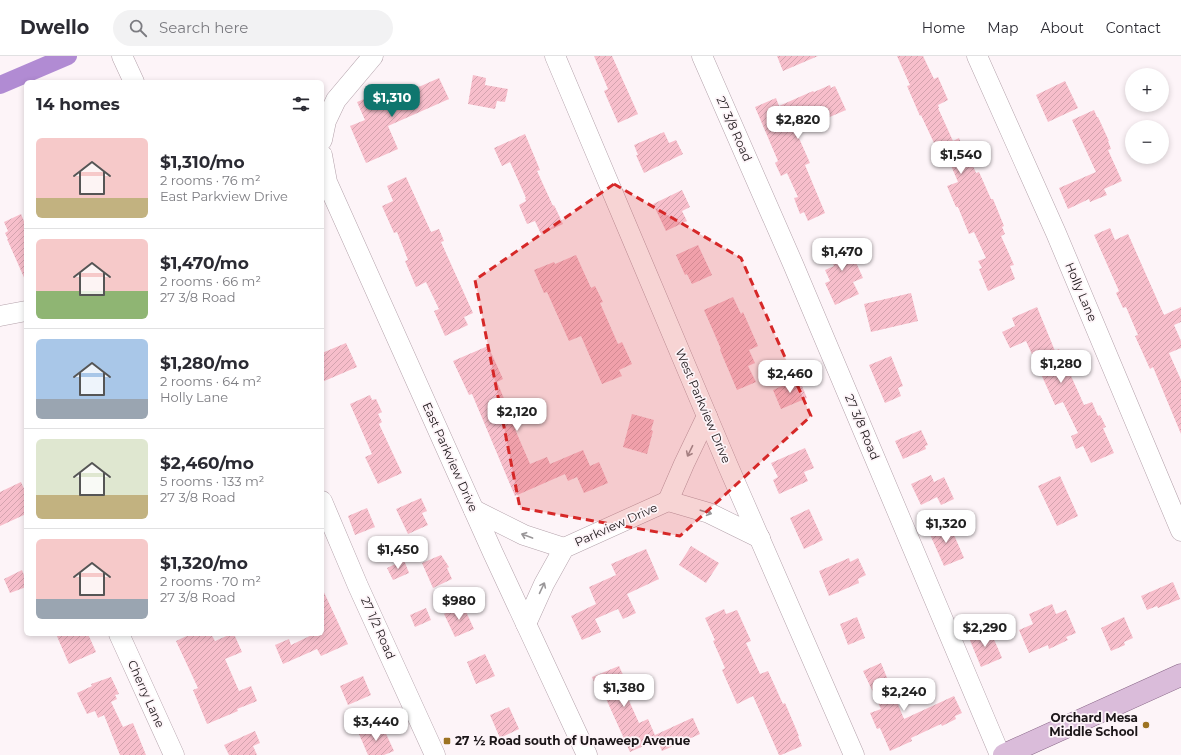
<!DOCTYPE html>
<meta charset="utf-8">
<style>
:root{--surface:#fff;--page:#f2f2f3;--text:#2b2b33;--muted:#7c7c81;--line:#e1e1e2;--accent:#0f766e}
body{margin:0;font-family:Montserrat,sans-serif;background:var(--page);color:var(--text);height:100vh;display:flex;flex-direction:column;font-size:15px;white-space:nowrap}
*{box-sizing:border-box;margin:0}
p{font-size:13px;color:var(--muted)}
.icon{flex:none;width:22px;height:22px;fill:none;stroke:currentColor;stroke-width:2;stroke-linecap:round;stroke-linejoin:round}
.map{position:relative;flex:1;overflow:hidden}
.sheet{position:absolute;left:24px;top:24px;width:300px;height:556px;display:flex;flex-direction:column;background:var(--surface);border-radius:6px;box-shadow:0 2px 6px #0003}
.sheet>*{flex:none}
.controls{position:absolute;left:1125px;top:12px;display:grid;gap:8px}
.controls a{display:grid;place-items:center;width:44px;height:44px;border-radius:50%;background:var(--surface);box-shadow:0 2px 6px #0003;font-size:20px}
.price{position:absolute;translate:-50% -34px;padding:0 9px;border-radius:8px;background:#fff;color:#222;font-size:13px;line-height:26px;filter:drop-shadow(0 1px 2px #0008)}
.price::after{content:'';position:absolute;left:50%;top:24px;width:12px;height:9px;margin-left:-6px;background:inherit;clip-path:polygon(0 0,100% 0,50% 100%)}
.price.on{background:var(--accent);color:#fff}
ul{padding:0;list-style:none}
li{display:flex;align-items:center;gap:12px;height:100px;padding:0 12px}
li+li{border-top:1px solid var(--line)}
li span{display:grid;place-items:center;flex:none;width:112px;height:80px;border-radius:6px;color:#555}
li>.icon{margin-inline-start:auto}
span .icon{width:48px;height:48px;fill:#fffc;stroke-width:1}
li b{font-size:17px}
h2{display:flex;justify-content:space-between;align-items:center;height:48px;padding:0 12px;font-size:17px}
header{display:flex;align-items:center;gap:24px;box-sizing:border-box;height:56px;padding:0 20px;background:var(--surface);border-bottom:1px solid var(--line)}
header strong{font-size:19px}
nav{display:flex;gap:22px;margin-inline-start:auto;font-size:14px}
.search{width:280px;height:36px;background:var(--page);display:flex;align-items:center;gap:10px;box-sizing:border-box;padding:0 14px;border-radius:22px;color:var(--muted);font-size:15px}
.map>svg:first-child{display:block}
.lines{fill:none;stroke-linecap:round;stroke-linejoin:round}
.canal{stroke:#b18bd3;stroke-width:18}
.building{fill:url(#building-hatch)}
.minor-casing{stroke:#b4a2ab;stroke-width:21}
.major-casing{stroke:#876586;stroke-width:23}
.minor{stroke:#fff;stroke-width:20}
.major{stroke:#dabcda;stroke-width:22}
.oneway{stroke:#999698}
.marked{fill:#d62828;fill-opacity:0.2;stroke:#d62828;stroke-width:3;stroke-dasharray:8 5;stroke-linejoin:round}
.poi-dot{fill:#9d7322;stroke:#fdf4f8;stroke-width:1.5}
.labels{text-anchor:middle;stroke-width:3.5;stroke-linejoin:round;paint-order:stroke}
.street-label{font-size:12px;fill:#1c1619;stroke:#fdf4f8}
.poi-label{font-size:12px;font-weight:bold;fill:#1c1619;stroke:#fdf4f8;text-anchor:end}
</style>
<header>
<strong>Dwello</strong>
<div class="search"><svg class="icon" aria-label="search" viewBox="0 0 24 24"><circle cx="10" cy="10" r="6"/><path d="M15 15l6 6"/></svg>Search here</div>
<nav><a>Home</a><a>Map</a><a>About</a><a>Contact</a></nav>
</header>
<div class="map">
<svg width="1181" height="699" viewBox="0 0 1181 699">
<defs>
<pattern id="building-hatch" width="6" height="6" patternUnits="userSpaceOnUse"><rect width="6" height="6" fill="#f7becb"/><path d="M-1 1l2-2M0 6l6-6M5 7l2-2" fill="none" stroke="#d3a3ae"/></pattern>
</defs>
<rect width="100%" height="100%" fill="#fdf4f8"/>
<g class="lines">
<polyline class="canal" points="0,29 68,0"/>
</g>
<g class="building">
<polygon points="594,0 612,0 638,58 618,67 604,35 608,33"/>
<polygon points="777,0 818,0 783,15"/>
<polygon points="897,0 923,0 934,23 938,21 948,44 938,49 939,52 938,52 953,85 959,82 971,111 973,110 976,117 979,116 991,143 993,143 1004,170 1002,171 1005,178 1001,180 1014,209 1010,210 1015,223 988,235 979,213 982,212 978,205 986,202 974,176 969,178 958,151 956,151 947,130 958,126 947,100 941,102 921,59 920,60 907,30 910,29"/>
<polygon points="473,19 486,22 485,29 508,33 505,46 497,45 495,53 468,48"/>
<polygon points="439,22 449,43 388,70 398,93 366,107 350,70 365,64 357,46 374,39 378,49"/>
<polygon points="1065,25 1078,52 1048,66 1036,39"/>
<polygon points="830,29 831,32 835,30 846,54 825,63 823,59 794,71 810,107 805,109 825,157 808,165 804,156 800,158 794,142 798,141 787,117 781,120 775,107 778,105 755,51 776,42 779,50 813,35 814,36"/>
<polygon points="1094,54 1097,61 1098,61 1109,85 1108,85 1111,93 1108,94 1122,125 1104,133 1107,139 1090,146 1089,143 1068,153 1059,132 1096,116 1072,64"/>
<polygon points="664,76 669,87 676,84 683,98 644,117 636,99 638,99 634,89"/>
<polygon points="525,78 540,114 537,115 553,150 554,149 563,168 541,178 535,165 527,168 519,149 526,145 525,142 526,142 510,106 502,110 494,92"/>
<polygon points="406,121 431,176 439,173 444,185 441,186 473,257 464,261 468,269 445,280 434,255 439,253 426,226 416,231 405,205 408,204 397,176 394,177 382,150 393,145 387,130"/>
<polygon points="682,134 690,151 682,155 687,165 666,175 653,148"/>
<polygon points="21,158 26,170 26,226 7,183 8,183 5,177 8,175 4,166"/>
<polygon points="1110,172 1115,184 1128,178 1164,259 1181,251 1181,266 1174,269 1181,285 1181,292 1169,297 1181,324 1181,378 1153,311 1150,313 1135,280 1138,279 1126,251 1123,252 1116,237 1119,235 1094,179"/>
<polygon points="845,182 863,222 853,226 859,238 835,249 825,227 830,225 825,214 834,210 825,190"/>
<polygon points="698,189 712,219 692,228 687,218 685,219 676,199"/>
<polygon points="576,199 591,232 595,230 603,246 600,247 618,288 622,286 632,308 619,314 622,320 602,328 581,280 569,285 547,236 544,237 534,214 554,206 555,208"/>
<polygon points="911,237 918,265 871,276 864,248"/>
<polygon points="733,241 741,258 743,256 758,290 749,294 755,307 748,310 756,326 737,334 720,294 721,293 704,254"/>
<polygon points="1037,251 1055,295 1059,293 1084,349 1092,346 1098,360 1100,359 1106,371 1103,372 1114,397 1091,407 1083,390 1076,393 1071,380 1078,377 1063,346 1055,349 1026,285 1010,292 1002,276 1015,270 1012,262"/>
<polygon points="346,287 357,311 322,326 322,297"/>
<polygon points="488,290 503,323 497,326 508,352 510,351 518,369 514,371 530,408 547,401 550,408 583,394 590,410 599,406 608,427 584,437 577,421 568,425 565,418 515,440 472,338 469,339 453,305"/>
<polygon points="891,300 903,330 898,332 901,340 885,347 869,309"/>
<polygon points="799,323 807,342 781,353 773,334"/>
<polygon points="370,339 372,344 376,343 382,356 378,358 382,366 379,368 402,417 378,428 365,401 372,398 350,348"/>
<polygon points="632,358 654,364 651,374 653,375 647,398 623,391"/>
<polygon points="921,374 928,389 925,390 926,393 903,403 895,385"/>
<polygon points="805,392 814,412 804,416 808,425 779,438 773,424 778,421 771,407"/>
<polygon points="931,419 934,426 944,421 954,443 941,449 937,441 921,449 911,428"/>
<polygon points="1060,420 1078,460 1057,470 1038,430"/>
<polygon points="21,426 26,437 26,458 0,470 0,436"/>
<polygon points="421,442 427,455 422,457 428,469 408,478 396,453"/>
<polygon points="367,452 375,471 355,479 348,460"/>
<polygon points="809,453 823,484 804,493 790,462"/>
<polygon points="948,465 964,502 944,510 928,474"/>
<polygon points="691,490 719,507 706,527 679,509"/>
<polygon points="646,493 659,523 627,538 636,557 623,563 618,553 595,563 601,576 582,584 571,560 596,548 589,531 616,519 611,508"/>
<polygon points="441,499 449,511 447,512 452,523 433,532 422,507"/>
<polygon points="849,502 850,506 858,502 866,519 858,523 859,527 829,540 819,515"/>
<polygon points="404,504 409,517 393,524 387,512"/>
<polygon points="22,514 26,524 26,531 10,537 4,523"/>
<polygon points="1173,526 1180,543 1158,552 1157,550 1147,554 1141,540"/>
<polygon points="322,532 348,588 321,600 317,593 283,608 275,589 289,583 291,589 314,578 322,578"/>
<polygon points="1052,548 1056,558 1066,554 1076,577 1066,581 1068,584 1049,593 1048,589 1029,597 1019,574 1033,568 1029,558"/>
<polygon points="463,549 474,573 455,581 444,558"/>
<polygon points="426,552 431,564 415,571 410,559"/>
<polygon points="724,553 726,558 737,554 751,585 746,587 760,618 768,615 783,648 785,647 799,680 798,680 802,690 781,699 779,699 753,640 737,648 722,614 725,612 713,585 715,584 705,562"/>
<polygon points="857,561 865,582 848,589 840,568"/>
<polygon points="1124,561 1133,582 1124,586 1125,589 1111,595 1101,572"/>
<polygon points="990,574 1002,602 981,611 969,582"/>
<polygon points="56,578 88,578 96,596 69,608"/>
<polygon points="191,578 211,578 215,585 231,578 234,578 242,596 225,603 239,635 251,630 257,645 237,653 238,655 207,668 193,634 198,632 176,585"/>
<polygon points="485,598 495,620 476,628 467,606"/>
<polygon points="881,607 904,663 954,640 962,657 955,660 956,663 942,670 941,668 911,682 912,685 890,695 880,672 877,673 870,657 881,653 863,615"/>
<polygon points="619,610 625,623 633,619 639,632 626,638 639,667 648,663 657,684 630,696 603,636 599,638 592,621"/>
<polygon points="363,620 371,639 348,649 340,630"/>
<polygon points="111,621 119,638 115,639 117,643 111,646 123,671 133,667 146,699 120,699 104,659 98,662 95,655 87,658 77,637 92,630 91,628"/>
<polygon points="509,651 519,673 500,682 490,659"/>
<polygon points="692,662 693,662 700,678 662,695 655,679"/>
<polygon points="382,669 394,695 384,699 368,699 359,678"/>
<polygon points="255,675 260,687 253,690 257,699 229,699 224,689"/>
</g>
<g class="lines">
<defs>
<g id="minor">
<polyline points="122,0 134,26"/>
<polyline points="555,0 728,410 854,699"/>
<polyline points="702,0 793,208 1000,699"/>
<polyline points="977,0 1056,177 1181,475"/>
<polyline points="322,84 326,65 336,44 373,0"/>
<polyline points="322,99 327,126 493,497 587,699"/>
<polyline points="0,260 26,255"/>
<polyline points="322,445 358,530 435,699"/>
<polyline points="668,445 684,408 707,360"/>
<polyline points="474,454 524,479 564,492"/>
<polyline points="526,568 544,528 564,492 668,445 709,457 760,482"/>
<polyline points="119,578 174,699"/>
</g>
<polyline id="major" points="1004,699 1181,619"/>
</defs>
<use href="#minor" class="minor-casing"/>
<use href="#major" class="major-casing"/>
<use href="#minor" class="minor"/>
<use href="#major" class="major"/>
</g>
<defs><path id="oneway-shaft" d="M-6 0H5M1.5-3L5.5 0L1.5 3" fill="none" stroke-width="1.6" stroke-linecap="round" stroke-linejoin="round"/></defs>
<g class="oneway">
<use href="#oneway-shaft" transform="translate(690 395) rotate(116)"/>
<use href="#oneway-shaft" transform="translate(706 456) rotate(18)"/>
<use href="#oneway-shaft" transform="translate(527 480) rotate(-160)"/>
<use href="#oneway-shaft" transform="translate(542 532) rotate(-65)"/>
</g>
<path class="marked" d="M614,128L741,202L811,360L680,480L520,452L475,224Z"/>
<g class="poi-dot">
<circle cx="1146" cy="669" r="4"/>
<rect x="443" y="681" width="8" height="8" rx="2"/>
</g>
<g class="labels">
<g class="street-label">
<text transform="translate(734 73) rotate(66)" y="4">27 3/8 Road</text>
<text transform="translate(1081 236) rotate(67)" y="4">Holly Lane</text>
<text transform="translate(703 350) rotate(67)" y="4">West Parkview Drive</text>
<text transform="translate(862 371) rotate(67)" y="4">27 3/8 Road</text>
<text transform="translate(450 401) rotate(66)" y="4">East Parkview Drive</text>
<text transform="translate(616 469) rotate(-24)" y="4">Parkview Drive</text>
<text transform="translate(378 572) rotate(66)" y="4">27 1/2 Road</text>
<text transform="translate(146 638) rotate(66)" y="4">Cherry Lane</text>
</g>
<g class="poi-label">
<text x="1138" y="666">Orchard Mesa<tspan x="1138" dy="14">Middle School</tspan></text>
<text x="455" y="689" text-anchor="start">27 ½ Road south of Unaweep Avenue</text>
</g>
</g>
</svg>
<div class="controls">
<a>+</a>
<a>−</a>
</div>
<b class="price on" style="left:392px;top:62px">$1,310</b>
<b class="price" style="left:798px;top:84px">$2,820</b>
<b class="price" style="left:961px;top:119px">$1,540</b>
<b class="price" style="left:842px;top:216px">$1,470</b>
<b class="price" style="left:1061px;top:328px">$1,280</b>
<b class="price" style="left:790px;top:338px">$2,460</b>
<b class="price" style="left:517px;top:376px">$2,120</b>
<b class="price" style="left:946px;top:488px">$1,320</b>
<b class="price" style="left:398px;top:514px">$1,450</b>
<b class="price" style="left:459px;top:565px">$980</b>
<b class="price" style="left:985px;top:592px">$2,290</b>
<b class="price" style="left:624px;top:652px">$1,380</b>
<b class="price" style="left:904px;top:656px">$2,240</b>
<b class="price" style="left:376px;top:686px">$3,440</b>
<section class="sheet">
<h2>14 homes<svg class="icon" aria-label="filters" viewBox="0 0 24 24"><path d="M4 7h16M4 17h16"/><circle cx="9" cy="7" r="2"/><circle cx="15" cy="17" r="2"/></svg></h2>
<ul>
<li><span style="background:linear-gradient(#f6c9c9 75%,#c2b280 0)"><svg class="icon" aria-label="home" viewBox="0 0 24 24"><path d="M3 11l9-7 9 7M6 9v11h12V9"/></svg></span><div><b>$1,310/mo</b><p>2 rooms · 76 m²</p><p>East Parkview Drive</p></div></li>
<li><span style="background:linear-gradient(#f6c9c9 65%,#8fb573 0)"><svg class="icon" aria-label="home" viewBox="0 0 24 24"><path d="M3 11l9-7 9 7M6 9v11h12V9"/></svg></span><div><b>$1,470/mo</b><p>2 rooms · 66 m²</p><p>27 3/8 Road</p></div></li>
<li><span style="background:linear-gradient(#a9c7e8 75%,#9aa5b1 0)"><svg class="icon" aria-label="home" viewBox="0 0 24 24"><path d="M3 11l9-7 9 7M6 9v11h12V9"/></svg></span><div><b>$1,280/mo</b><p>2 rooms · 64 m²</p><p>Holly Lane</p></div></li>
<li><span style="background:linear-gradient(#dfe7d0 70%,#c2b280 0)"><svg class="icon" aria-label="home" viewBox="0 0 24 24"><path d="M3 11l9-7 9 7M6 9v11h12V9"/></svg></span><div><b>$2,460/mo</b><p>5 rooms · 133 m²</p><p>27 3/8 Road</p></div></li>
<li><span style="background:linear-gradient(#f6c9c9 75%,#9aa5b1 0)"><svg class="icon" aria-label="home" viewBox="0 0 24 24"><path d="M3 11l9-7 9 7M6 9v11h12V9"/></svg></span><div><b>$1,320/mo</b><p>2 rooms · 70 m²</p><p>27 3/8 Road</p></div></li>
</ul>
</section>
</div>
